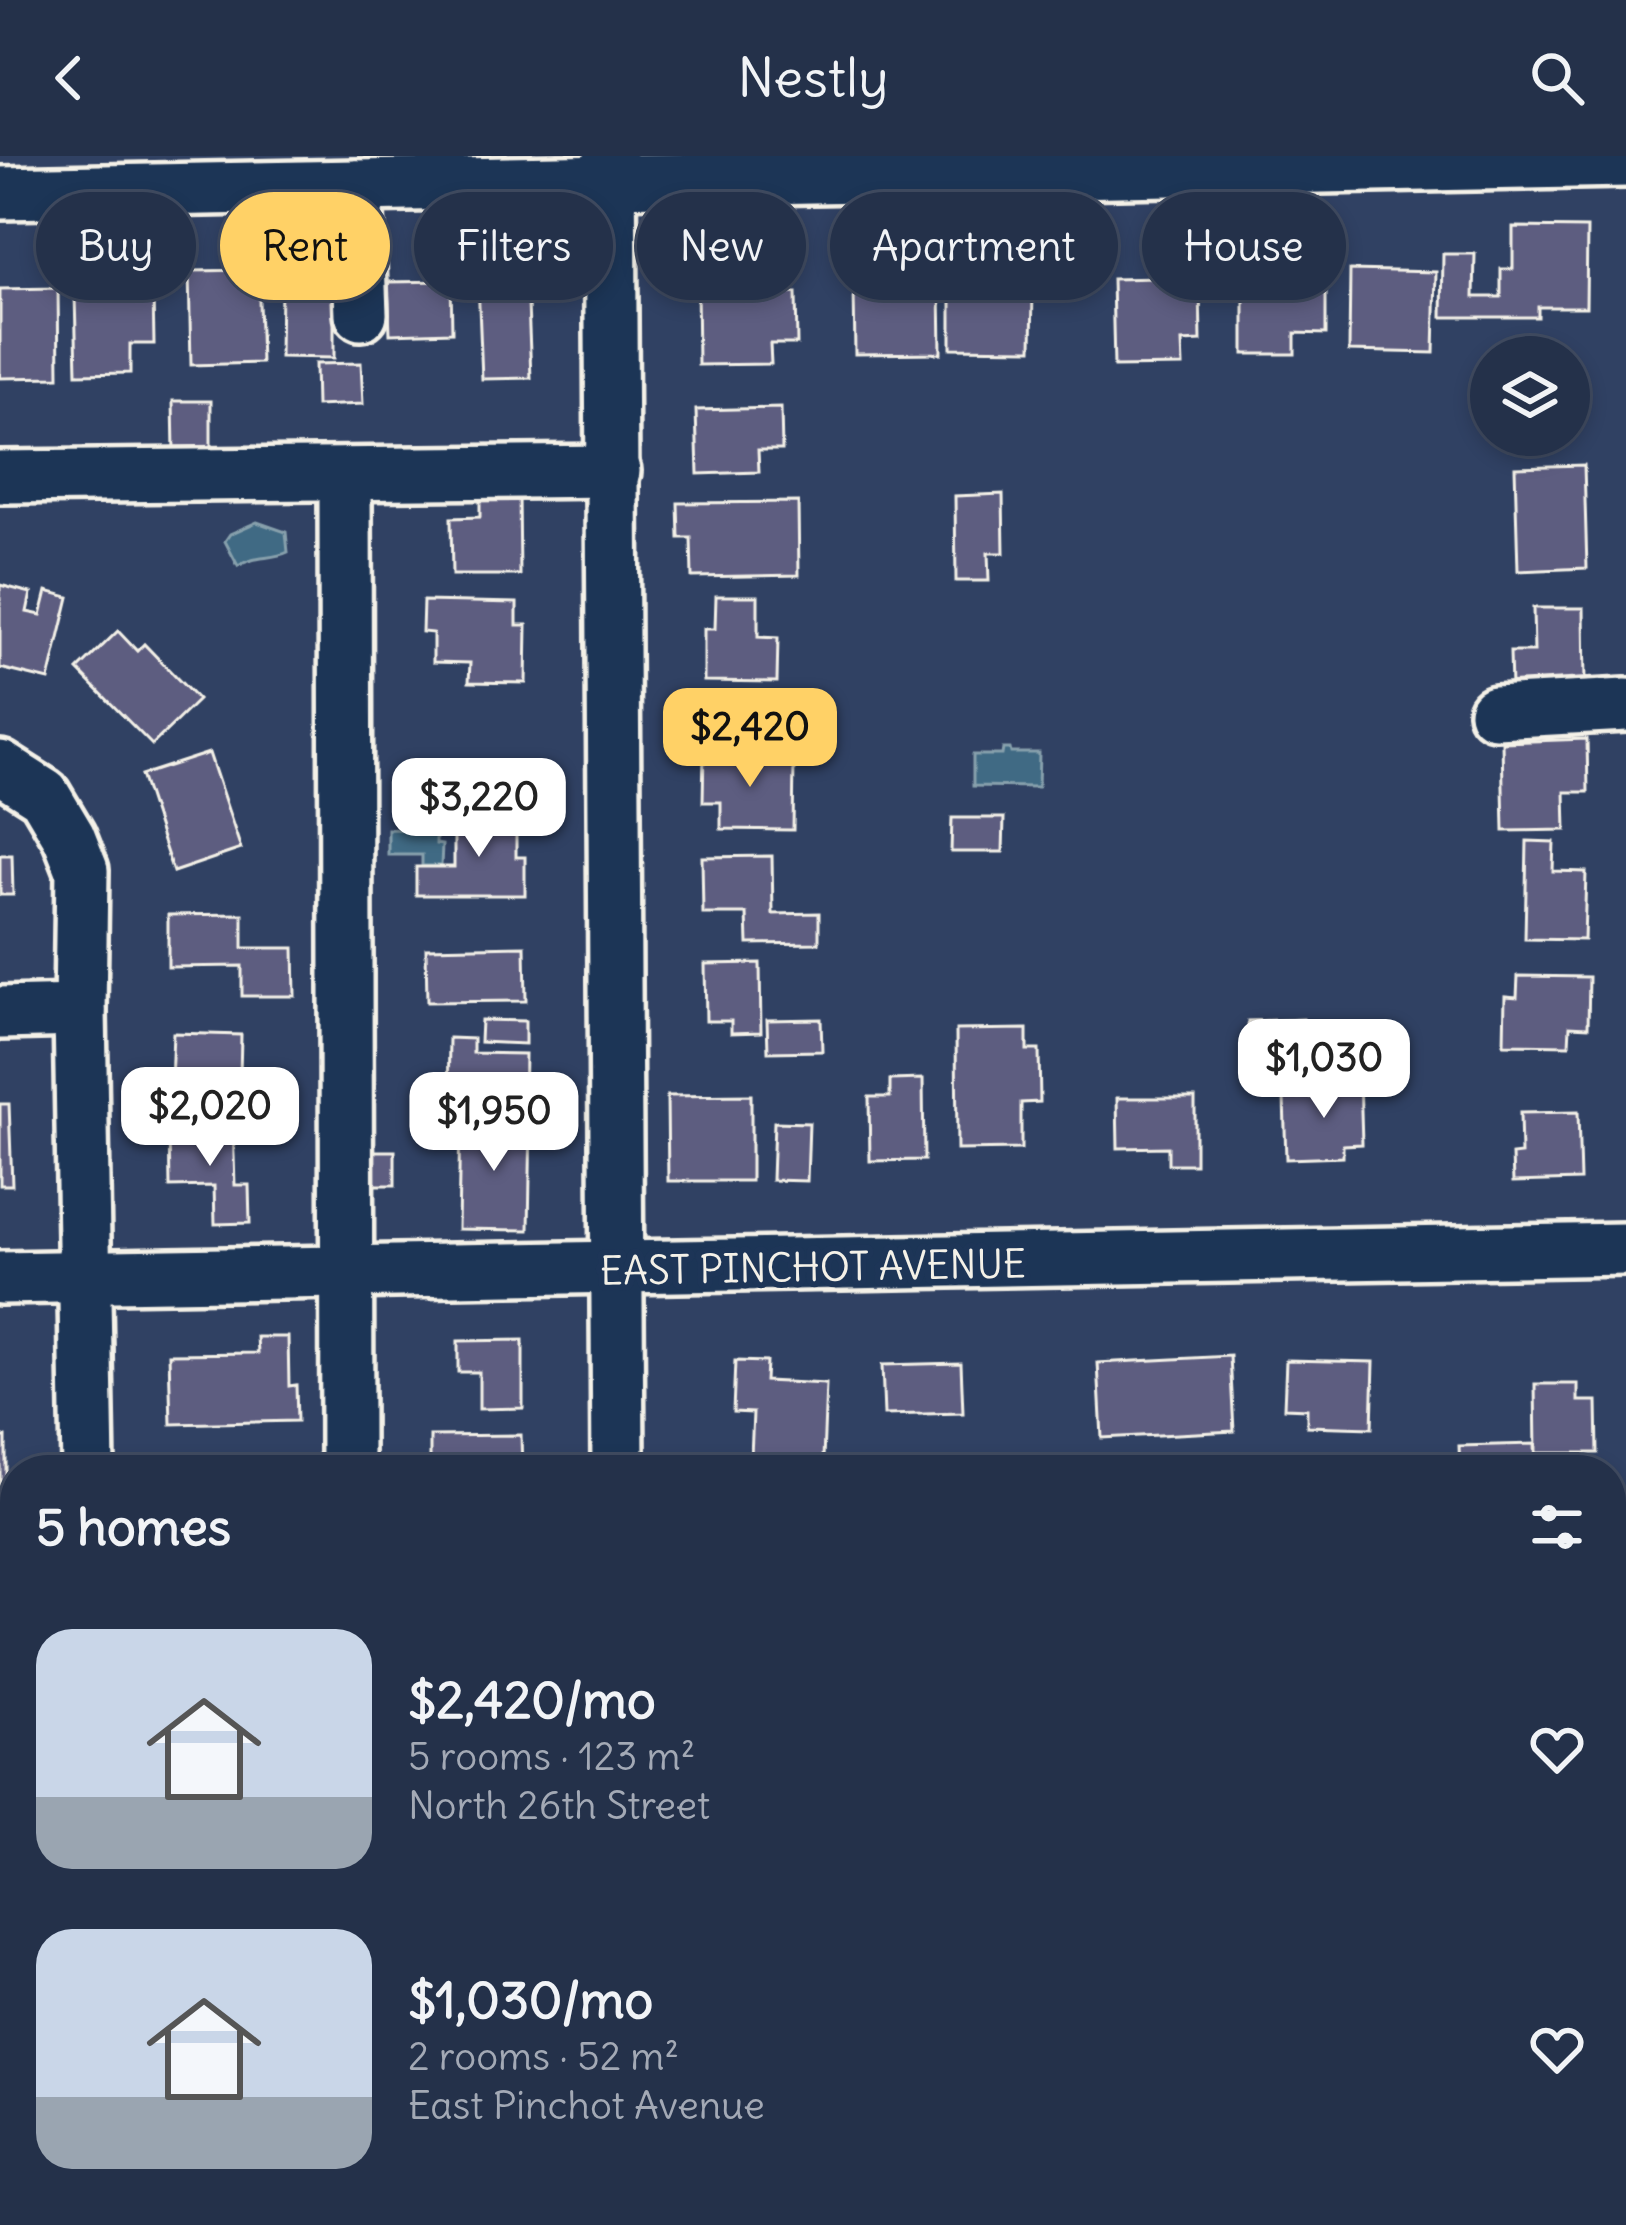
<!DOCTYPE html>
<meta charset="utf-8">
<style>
:root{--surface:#24314a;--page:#2c3951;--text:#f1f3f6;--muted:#a3a9b5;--line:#414c62;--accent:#ffd166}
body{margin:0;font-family:Delius,sans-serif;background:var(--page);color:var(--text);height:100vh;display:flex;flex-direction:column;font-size:45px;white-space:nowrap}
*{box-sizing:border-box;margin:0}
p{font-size:39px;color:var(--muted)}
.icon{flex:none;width:66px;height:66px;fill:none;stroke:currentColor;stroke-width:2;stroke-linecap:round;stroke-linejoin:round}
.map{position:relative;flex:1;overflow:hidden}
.panel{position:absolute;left:0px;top:1299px;width:1626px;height:771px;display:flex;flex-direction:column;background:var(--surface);border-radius:48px 48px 0 0;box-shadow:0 6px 18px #0003,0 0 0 3px var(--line)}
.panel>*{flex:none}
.banner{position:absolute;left:36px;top:36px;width:1554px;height:108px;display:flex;gap:24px}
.controls{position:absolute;left:1470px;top:180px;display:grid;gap:24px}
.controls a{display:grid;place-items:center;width:120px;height:120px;border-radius:50%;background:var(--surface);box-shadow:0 6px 18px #0003,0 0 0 3px var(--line);font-size:60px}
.price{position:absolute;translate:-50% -102px;padding:0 27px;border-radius:24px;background:#fff;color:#222;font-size:39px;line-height:78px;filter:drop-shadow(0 3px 6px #0008)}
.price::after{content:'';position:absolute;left:50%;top:72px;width:36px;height:27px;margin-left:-18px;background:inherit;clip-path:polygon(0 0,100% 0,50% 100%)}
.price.active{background:var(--accent);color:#111}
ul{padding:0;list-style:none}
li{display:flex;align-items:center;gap:36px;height:300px;padding:0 36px}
li span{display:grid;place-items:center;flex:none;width:336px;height:240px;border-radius:36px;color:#555}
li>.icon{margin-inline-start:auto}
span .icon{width:144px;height:144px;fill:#fffc;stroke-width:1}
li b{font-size:51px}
h2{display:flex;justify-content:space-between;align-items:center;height:144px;padding:0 36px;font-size:51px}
.pill{padding:0 42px;border-radius:54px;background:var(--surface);box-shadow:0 6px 18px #0003,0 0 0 3px var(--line);font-size:42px;line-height:108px}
.pill.active{background:var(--accent);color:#111}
header{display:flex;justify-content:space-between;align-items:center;height:156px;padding:0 36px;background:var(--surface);font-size:54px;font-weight:600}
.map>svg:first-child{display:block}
.water{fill:#3f6a84;stroke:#87a0ac;stroke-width:3}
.building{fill:#5d5d80;stroke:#f4f1e8;stroke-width:3}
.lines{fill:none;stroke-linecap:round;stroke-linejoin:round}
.minor-casing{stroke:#f4f1e8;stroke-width:60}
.minor{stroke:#1d3557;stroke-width:51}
.labels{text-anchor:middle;stroke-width:12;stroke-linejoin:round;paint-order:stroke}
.street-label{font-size:39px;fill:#f4f1e8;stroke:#1d3557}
</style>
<header><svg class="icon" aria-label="back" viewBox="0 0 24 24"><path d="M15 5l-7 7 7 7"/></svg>Nestly<svg class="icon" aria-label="search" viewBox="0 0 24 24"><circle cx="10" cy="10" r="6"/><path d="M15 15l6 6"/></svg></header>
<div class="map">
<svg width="1626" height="2069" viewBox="0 0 1626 2069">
<rect width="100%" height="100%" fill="#304163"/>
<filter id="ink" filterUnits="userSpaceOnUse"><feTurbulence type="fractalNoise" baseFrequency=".00833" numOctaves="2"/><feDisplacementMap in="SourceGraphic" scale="24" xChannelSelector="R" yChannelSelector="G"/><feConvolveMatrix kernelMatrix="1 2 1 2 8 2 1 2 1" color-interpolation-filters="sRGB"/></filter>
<g filter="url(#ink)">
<g class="water">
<path d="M257,366L286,376L288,396C272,404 255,399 238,410L225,385L230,378Z"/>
<polygon points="1003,593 1010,593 1011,597 1039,597 1038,631 973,630 973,599 1002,599"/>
<polygon points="388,673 436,675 436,688 442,689 441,710 422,710 422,699 388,699"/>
</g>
<g class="building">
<polygon points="1513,71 1587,72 1586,151 1538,151 1538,161 1442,161 1443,98 1475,98 1474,141 1501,141 1501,113 1513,113"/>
<polygon points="258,114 261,207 191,209 189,115"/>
<polygon points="1350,114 1436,116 1434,197 1349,195"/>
<polygon points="1281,119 1326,119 1326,178 1295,177 1295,198 1244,198 1244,131 1280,131"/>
<polygon points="1162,122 1162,132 1200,130 1201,185 1182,186 1183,210 1114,211 1112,123"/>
<polygon points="527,123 531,222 482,223 478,125"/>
<polygon points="451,125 452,176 390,178 388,126"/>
<polygon points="697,127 736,127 737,138 796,137 797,188 770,188 771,208 698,209"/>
<polygon points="281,128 334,129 334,202 280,201"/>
<polygon points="940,131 941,197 855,198 854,132"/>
<polygon points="951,131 1033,132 1032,193 951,192"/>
<polygon points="58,132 59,221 0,222 0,133"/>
<polygon points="153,136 154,188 130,188 130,217 77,218 75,138"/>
<polygon points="361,207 363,248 316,250 315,208"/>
<polygon points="173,245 211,245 211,294 174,295"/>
<polygon points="781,252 782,294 758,294 759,316 698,318 696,254"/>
<polygon points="1584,309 1587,412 1518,415 1515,311"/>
<polygon points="1003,338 1004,397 988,397 989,425 956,425 955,340"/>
<polygon points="519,339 520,419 452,419 451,362 480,361 480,340"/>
<polygon points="798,346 799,419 692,421 691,382 679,382 678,347"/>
<polygon points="0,429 31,437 27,456 41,459 47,435 69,441 49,524 0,512"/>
<polygon points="716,440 758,440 758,481 778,482 777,526 704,525 704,473 715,473"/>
<polygon points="423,445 517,447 517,469 527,469 526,527 469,526 470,507 433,506 433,477 422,476"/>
<polygon points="1533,452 1584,452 1585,530 1511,531 1510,496 1534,496"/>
<polygon points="118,475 137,495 144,488 198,544 152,589 78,514"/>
<polygon points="1587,583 1588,636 1565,636 1566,674 1504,675 1502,586"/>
<polygon points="704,594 763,594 763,606 794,606 793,674 721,673 721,646 703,646"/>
<polygon points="209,597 241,693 173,716 141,619"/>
<polygon points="454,659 516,659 516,701 525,701 525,739 416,739 416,711 454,711"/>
<polygon points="952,662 1004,662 1003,696 951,696"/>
<polygon points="1527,685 1554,686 1553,715 1586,716 1584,784 1525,783"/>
<polygon points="0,699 12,699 13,739 0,739"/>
<polygon points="772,700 773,758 819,757 819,787 748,788 747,758 703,758 702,701"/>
<polygon points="243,758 243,792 294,792 295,840 242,840 242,810 168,811 168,759"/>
<polygon points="525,790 526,845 427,846 426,792"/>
<polygon points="760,807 761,876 731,877 731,865 706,865 705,808"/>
<polygon points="1518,820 1589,821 1588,871 1570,870 1569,889 1504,888 1505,840 1517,841"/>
<polygon points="821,863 822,895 768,896 767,864"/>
<polygon points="1303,863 1305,917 1288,918 1288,938 1251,939 1248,865"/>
<polygon points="481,864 525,865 525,888 480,886"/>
<polygon points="1027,873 1027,894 1039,894 1040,946 1021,947 1021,993 957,994 956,874"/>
<polygon points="173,877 241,879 240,922 225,921 224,954 170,951"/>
<polygon points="449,882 473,883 473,897 525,898 524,952 448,950"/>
<polygon points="1360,921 1362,988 1343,989 1343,1001 1286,1003 1284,942 1325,941 1324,923"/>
<polygon points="923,923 924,1004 870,1005 869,941 890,941 890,924"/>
<polygon points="751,939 751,1025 668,1025 667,940"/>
<polygon points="1117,942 1195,942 1195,1008 1168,1008 1168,991 1118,992"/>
<polygon points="0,948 9,948 12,1029 0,1029"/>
<polygon points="1578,956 1580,1024 1513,1026 1512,999 1521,998 1520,957"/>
<polygon points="460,962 531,963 529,1074 458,1073"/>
<polygon points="774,966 809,967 807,1025 772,1024"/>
<polygon points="233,970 235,1029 249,1029 250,1067 215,1068 214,1030 170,1031 169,972"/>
<rect x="363" y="995" width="32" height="34"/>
<polygon points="257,1181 288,1181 289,1230 296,1229 297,1265 171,1268 169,1198 258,1197"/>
<polygon points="523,1184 523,1252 479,1253 479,1216 458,1216 458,1185"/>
<polygon points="1230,1200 1234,1275 1102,1282 1098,1207"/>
<polygon points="1286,1204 1374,1206 1372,1272 1307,1270 1307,1253 1284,1252"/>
<polygon points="735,1205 766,1206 765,1225 826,1228 823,1303 751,1300 753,1257 733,1256"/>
<polygon points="961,1207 963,1257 884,1259 882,1209"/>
<polygon points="1535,1228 1578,1228 1578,1245 1597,1245 1598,1297 1536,1297"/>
<polygon points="521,1279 522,1314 430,1314 430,1280"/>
<rect x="0" y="1281" width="6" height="78"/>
<polygon points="1535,1288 1536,1314 1460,1314 1459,1290"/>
<polygon points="178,1300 231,1301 231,1314 178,1314"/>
<polygon points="0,1468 15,1468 12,1552 0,1552"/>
<polygon points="3,1727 6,1740 15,1739 15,1789 0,1792 0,1728"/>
<polygon points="1611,1841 1618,1841 1615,2069 1543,2069 1543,2055 1611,2055"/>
<polygon points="163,2055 265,2055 266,2069 164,2069"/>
<polygon points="288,2055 347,2055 347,2067 288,2068"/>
<rect x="485" y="2055" width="75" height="14"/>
<polygon points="678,2055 991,2055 991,2069 680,2069"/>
<polygon points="1051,2055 1212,2055 1199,2069 1064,2069"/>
<rect x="1340" y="2055" width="94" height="14"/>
</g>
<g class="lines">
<defs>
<g id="minor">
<polyline points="610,0 618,1314"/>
<polyline points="356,30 361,158"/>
<polyline points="0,37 1626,5"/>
<polyline points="345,318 347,1314"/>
<polyline points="0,321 614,315"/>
<polyline points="1495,556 1626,549"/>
<polyline points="0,611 44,639 69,681 82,714 80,855 88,1314"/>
<polyline points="0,857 80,855"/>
<path d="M0,1122C542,1116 1084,1106 1626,1093"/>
<polyline points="0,1376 15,1376"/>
<polyline points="0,1636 15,1627"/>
<polyline points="1611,1638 1626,1638"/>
<polyline points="0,1918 15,1917"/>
<polyline points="620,2055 620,2069"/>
</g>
</defs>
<use href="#minor" class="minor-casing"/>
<use href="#minor" class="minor"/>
</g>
</g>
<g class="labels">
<g class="street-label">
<text transform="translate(813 1111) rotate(-1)" y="14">EAST PINCHOT AVENUE</text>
</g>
</g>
</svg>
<div class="controls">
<a><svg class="icon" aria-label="layers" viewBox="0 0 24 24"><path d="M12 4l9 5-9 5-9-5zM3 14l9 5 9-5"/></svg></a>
</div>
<b class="price active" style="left:750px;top:634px">$2,420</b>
<b class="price" style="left:479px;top:704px">$3,220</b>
<b class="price" style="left:1324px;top:965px">$1,030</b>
<b class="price" style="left:210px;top:1013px">$2,020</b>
<b class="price" style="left:494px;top:1018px">$1,950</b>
<div class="banner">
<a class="pill">Buy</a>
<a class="pill active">Rent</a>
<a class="pill">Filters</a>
<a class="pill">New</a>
<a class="pill">Apartment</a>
<a class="pill">House</a>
</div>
<section class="panel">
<h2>5 homes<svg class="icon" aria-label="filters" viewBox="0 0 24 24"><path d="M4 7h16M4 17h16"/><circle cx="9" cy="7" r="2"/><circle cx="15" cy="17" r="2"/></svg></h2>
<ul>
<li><span style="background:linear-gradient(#c9d6e8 70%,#9aa5b1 0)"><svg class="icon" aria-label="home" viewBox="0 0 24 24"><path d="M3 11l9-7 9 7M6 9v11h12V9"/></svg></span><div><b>$2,420/mo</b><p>5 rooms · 123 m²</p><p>North 26th Street</p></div><svg class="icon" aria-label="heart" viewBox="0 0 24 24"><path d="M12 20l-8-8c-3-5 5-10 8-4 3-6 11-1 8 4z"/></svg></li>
<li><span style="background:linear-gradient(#c9d6e8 70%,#9aa5b1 0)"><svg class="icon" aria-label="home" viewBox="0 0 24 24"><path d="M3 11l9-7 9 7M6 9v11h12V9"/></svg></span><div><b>$1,030/mo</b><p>2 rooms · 52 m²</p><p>East Pinchot Avenue</p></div><svg class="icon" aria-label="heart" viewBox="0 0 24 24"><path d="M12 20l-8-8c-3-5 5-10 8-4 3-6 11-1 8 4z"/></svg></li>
</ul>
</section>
</div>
